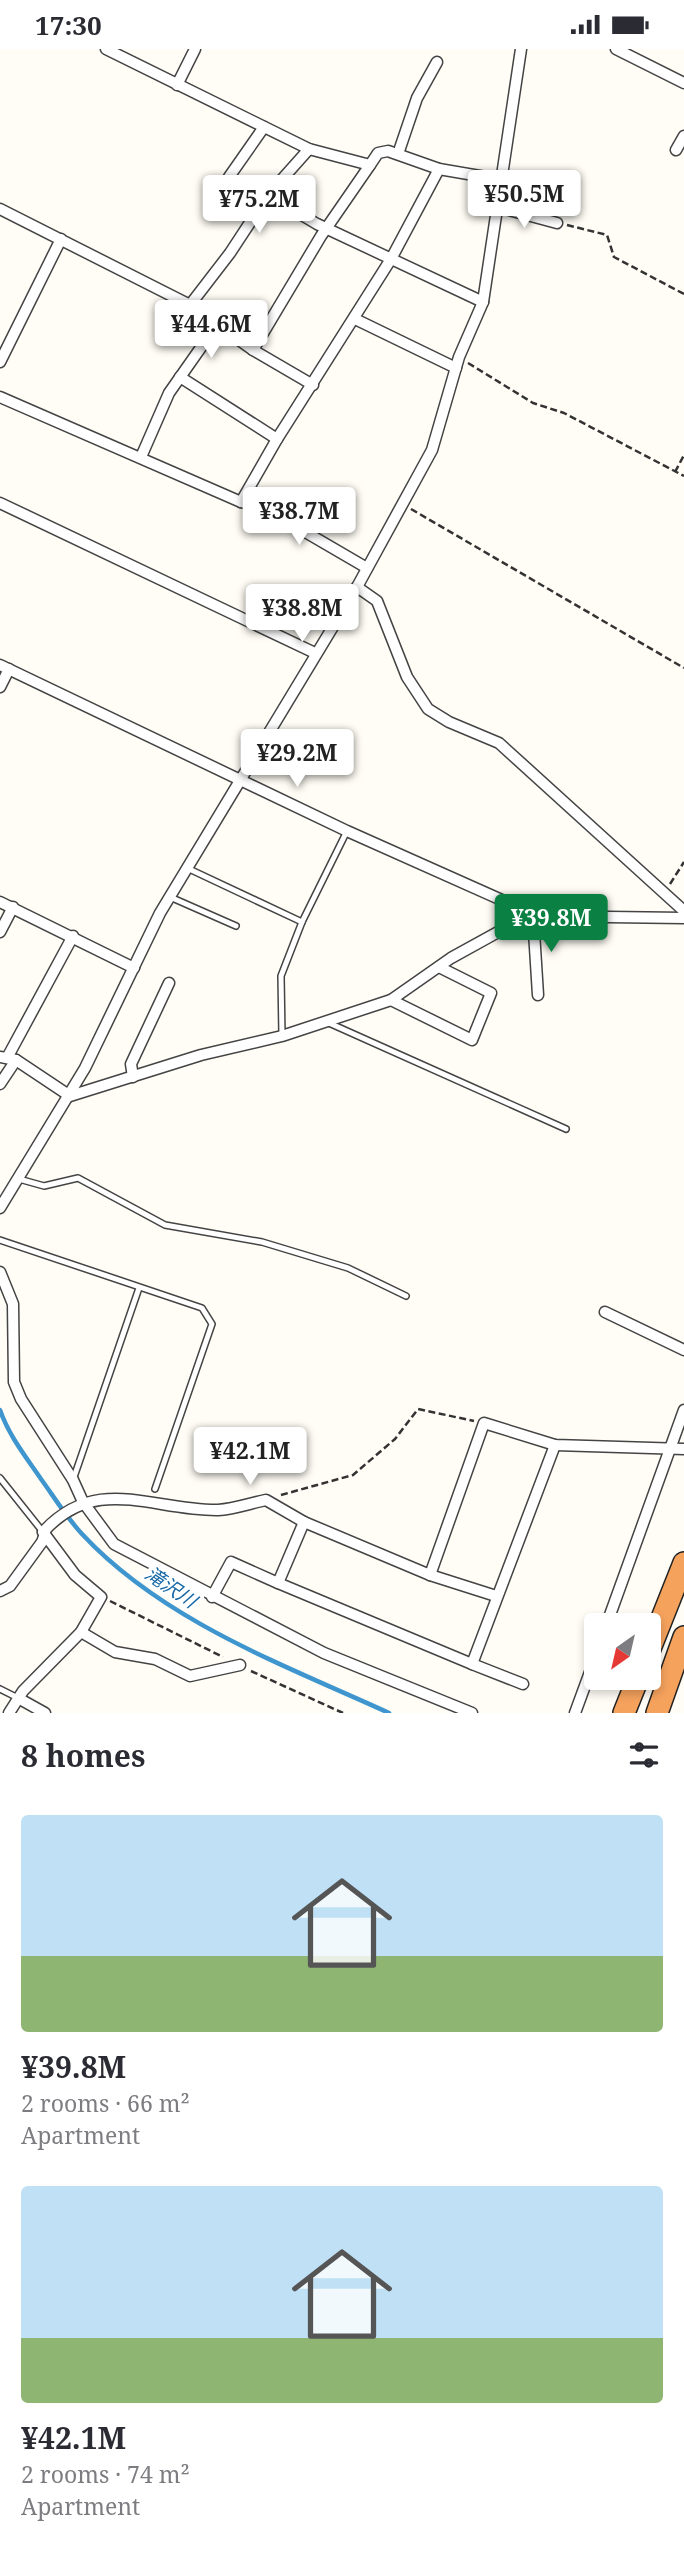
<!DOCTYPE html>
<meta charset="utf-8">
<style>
:root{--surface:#fff;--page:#f7f7f7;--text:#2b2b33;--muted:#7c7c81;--accent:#0b8043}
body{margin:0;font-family:"Noto Serif","Noto Sans JP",serif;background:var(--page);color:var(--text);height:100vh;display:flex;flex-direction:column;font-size:26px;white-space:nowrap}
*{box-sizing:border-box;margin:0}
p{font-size:23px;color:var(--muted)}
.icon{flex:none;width:38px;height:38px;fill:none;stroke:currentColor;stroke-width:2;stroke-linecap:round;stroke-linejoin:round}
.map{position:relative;height:1664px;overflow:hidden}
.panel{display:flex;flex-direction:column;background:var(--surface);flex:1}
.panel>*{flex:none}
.needle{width:46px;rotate:214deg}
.tools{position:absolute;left:584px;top:1564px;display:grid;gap:14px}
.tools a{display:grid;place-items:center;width:77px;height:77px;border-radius:7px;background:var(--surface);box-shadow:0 4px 10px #0003;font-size:35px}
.price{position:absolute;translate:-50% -60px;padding:0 16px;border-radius:7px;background:#fff;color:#222;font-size:23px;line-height:46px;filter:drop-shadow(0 2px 4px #0008)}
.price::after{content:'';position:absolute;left:50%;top:42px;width:21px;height:16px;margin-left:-10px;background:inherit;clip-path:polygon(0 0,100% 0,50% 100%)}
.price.selected{background:var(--accent);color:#fff}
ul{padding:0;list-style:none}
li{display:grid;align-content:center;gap:14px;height:371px;padding:0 21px}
li span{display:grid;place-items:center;height:217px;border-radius:7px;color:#555}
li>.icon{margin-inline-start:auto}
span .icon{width:126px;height:126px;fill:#fffc;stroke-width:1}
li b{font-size:30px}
h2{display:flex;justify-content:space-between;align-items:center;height:84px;padding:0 21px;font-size:30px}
.status{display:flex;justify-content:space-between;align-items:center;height:49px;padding:0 35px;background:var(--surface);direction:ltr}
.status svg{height:19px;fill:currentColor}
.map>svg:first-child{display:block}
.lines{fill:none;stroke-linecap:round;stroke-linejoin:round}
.stream{stroke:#3f96cf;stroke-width:4.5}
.lane-casing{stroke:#444;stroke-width:8}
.street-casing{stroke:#444;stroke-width:13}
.highway-casing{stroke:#222;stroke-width:24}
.path{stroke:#333;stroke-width:2.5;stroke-dasharray:7 3.5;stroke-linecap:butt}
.lane{stroke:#fff;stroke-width:5}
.street{stroke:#fff;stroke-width:10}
.highway{stroke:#f5a25d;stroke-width:21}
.labels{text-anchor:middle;stroke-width:7;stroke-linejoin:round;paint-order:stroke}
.water-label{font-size:19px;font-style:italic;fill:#1768a6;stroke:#fff}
</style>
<div class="status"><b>17:30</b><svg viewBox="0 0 49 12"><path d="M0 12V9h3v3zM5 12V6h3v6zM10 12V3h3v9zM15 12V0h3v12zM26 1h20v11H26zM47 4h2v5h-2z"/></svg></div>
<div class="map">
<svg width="684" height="1664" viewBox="0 0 684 1664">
<rect width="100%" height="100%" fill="#fffdf5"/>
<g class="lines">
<path class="stream" d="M0,1361C9,1387 26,1408 41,1430C54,1448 67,1469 82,1485C163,1572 284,1616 389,1664"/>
<defs>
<g id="lane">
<polyline points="187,819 302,873"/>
<polyline points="170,848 236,877"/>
<polyline points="329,974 566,1080"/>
<polyline points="282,987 281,927 302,873 347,782"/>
<polyline points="19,1130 44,1137 78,1129 165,1176 262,1193 348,1219 406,1247"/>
<polyline points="0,1191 202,1259 212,1275 155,1440"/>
<polyline points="0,1429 43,1483"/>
<polyline points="73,1431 139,1239"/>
<polyline points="0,1640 18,1649"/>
</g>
<g id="street">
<polyline points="106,0 309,100 370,116 378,104 388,102 439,120 503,131"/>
<polyline points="616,0 684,34"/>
<polyline points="177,36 195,0"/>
<polyline points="676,101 684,87"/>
<polyline points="398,105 417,49 437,13"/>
<polyline points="229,128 264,78"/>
<polyline points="268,146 317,175 483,253"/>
<polyline points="498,158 557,174"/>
<polyline points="0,160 190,256 253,301 313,336"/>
<polyline points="190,256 230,204 268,146 309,100"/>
<polyline points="355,270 456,319"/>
<polyline points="253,301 321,187 370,116"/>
<polyline points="0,313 61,190"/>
<polyline points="180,328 277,390"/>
<polyline points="0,348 241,453 264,459 367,519"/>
<polyline points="141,408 169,344 216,277"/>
<polyline points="241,453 277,390 391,210 439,120"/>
<polyline points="0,454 315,604"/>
<polyline points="357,538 377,552 407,628 428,660 449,673 499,694 684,862"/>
<polyline points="0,616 347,782 522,860 533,867 538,946"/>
<polyline points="0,638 9,620"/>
<polyline points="0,853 134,919"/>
<polyline points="0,883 13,858"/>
<polyline points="391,951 472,991 491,944 439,918"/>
<polyline points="0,1008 16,1011 70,1047 201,1006 282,987 391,951 451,909 518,872 533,867 684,869"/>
<polyline points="7,1009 73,887"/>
<polyline points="133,1028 131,1015 169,934"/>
<polyline points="0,1035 16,1011"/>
<polyline points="0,1159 85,1019 160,864 357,538 432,401 459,308 483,253 521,0"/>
<polyline points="0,1223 13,1255 14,1333 21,1350 73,1431 83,1453 114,1495 324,1604 472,1664"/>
<polyline points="605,1263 684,1301"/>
<polyline points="430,1526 484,1374 555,1396 684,1400"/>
<polyline points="0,1542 10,1537 42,1493 45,1485"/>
<polyline points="496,1547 430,1526 304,1473 278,1534 472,1615 555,1396"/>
<polyline points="212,1548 231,1513 278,1534"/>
<polyline points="606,1577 684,1361"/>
<polyline points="81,1583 115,1603 155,1610 190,1627 240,1616"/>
<polyline points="472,1615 523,1635"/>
<polyline points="18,1649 45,1664"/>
<path d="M9,1664L23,1642L81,1583L101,1548L75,1526L43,1483C97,1424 152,1462 218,1461C234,1460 251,1454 266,1451L304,1473"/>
<polyline points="575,1664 597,1604"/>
</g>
<g id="highway">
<polyline points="649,1602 684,1514"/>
<polyline points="624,1664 638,1629"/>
<polyline points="657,1664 684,1588"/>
</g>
</defs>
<use href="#lane" class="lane-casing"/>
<use href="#street" class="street-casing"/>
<use href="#highway" class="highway-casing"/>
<g class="path">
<polyline points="567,176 607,186 614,208 684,245"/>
<polyline points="468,314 533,354 564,364 684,427"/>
<polyline points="675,423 684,406"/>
<polyline points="411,460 684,619"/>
<polyline points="670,835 684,813"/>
<polyline points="281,1446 353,1426 395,1390 418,1360 474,1372"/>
<polyline points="110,1552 223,1608"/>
<polyline points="251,1622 343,1664"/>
</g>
<use href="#lane" class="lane"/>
<use href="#street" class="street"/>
<use href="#highway" class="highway"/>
</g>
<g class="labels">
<g class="water-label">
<text transform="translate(171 1538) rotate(34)" y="7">滝沢川</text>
</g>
</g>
</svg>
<div class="tools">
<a><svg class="needle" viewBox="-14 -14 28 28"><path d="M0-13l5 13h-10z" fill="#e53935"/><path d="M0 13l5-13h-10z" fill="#7c7c81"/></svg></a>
</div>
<b class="price" style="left:524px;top:181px">¥50.5M</b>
<b class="price" style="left:259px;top:186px">¥75.2M</b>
<b class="price" style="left:211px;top:311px">¥44.6M</b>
<b class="price" style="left:299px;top:498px">¥38.7M</b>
<b class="price" style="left:302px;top:595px">¥38.8M</b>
<b class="price" style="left:297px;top:740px">¥29.2M</b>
<b class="price selected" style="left:551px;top:905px">¥39.8M</b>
<b class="price" style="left:250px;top:1438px">¥42.1M</b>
</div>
<section class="panel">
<h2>8 homes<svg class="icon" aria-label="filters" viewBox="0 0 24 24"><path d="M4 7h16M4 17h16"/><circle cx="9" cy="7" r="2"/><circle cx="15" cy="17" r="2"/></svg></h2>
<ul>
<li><span style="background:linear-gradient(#bfe0f5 65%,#8fb573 0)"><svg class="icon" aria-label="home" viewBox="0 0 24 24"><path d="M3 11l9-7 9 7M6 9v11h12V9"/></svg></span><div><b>¥39.8M</b><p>2 rooms · 66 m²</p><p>Apartment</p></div></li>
<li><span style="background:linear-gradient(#bfe0f5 70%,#8fb573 0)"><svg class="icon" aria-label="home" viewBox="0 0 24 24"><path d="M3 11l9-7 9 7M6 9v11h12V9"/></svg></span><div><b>¥42.1M</b><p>2 rooms · 74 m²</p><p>Apartment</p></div></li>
</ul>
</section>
